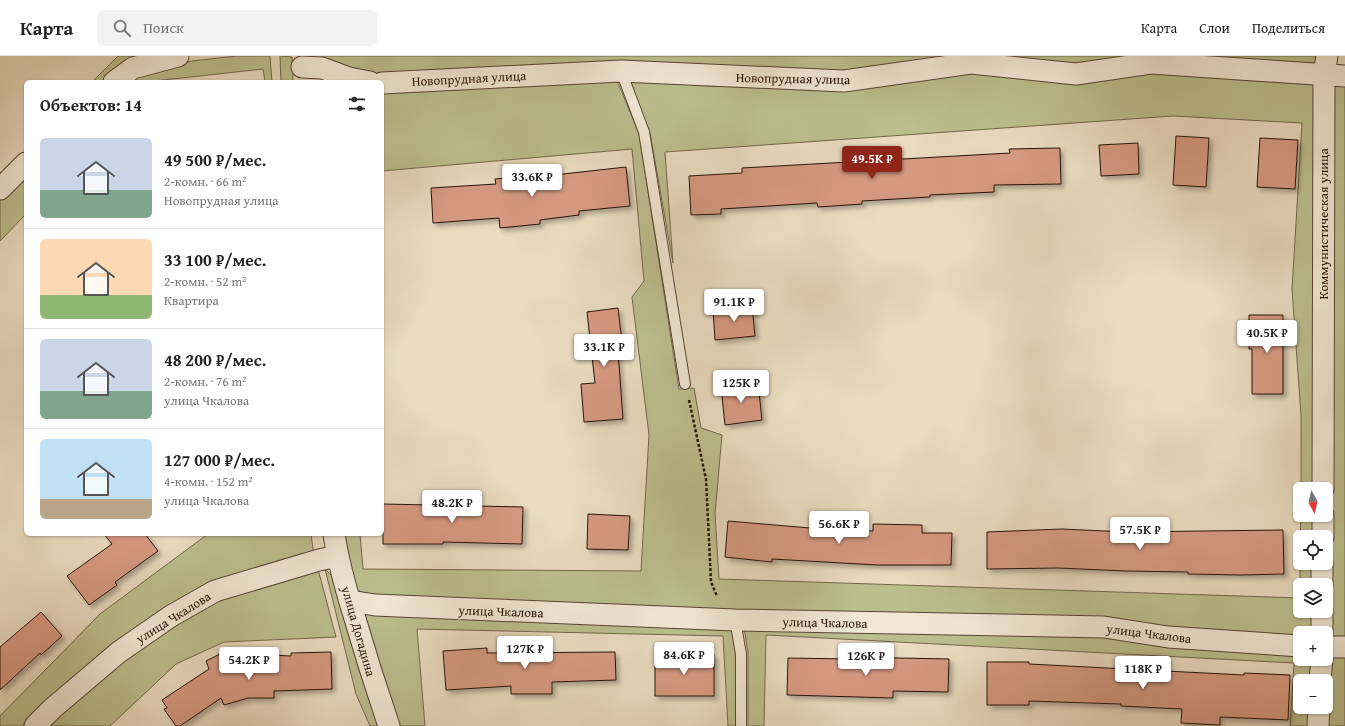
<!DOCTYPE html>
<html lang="ru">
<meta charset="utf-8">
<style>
:root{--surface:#fff;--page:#f2f2f2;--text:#222;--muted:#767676;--line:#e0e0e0;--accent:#8f2418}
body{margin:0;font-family:"Gentium Book Plus",serif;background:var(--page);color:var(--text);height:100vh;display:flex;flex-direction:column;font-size:15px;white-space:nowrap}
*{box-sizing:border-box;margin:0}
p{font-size:13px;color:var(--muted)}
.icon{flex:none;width:22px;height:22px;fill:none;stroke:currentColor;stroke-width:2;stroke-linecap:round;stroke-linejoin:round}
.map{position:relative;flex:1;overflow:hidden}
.details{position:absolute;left:24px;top:24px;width:360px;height:456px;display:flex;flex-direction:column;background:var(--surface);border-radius:6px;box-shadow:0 1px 3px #0004}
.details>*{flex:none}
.needle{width:26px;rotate:172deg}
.tools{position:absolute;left:1293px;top:426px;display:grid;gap:8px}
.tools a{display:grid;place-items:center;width:40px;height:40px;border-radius:6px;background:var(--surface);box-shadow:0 1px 3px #0004;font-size:20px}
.price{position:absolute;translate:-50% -34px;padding:0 9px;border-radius:4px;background:#fff;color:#222;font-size:13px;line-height:26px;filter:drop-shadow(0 1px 2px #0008)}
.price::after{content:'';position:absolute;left:50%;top:24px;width:12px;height:9px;margin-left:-6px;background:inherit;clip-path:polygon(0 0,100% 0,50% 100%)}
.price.active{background:var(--accent);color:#fff}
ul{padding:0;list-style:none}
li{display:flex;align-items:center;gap:12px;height:100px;padding:0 16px}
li+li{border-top:1px solid var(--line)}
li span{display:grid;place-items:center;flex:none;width:112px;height:80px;border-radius:6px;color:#555}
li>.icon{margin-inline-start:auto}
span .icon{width:48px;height:48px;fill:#fffc;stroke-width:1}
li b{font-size:17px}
h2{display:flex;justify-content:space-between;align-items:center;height:48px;padding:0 16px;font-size:17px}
header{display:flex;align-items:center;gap:24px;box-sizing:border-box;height:56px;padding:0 20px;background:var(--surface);border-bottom:1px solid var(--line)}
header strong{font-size:19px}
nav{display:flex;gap:22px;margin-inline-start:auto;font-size:14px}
.search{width:280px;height:36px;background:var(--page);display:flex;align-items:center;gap:10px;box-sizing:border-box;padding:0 14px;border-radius:6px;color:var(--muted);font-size:15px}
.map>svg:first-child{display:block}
.green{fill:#bcbe8e;stroke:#72684c}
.building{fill:#d59981;stroke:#281309;filter:url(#shadow)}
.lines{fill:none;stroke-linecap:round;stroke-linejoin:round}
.lane-casing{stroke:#584536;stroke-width:12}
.street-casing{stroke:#584536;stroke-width:23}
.path{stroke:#281309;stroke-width:2.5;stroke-dasharray:3 2;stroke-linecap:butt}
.lane{stroke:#f1e8d5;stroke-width:10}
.street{stroke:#f1e8d5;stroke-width:21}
.labels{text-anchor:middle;stroke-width:3.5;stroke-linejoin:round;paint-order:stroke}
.street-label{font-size:13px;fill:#281309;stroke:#f1e8d5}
</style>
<header>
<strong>Карта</strong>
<div class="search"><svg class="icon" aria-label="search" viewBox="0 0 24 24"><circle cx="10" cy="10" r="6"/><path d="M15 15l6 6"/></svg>Поиск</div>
<nav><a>Карта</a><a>Слои</a><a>Поделиться</a></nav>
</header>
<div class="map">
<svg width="1345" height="670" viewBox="0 0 1345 670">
<defs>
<filter id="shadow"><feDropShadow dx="3.5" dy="3.5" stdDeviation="2" flood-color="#0004"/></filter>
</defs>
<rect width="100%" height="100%" fill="#e9dbbf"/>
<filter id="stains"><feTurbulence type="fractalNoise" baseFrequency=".005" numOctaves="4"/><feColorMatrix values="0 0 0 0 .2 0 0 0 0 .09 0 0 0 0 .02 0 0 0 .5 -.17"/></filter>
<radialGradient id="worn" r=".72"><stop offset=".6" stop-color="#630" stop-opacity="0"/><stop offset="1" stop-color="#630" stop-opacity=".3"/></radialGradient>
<g class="green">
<polygon points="118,0 145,0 131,4 103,26 92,26"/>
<polygon points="236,0 270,0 272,26 265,26 263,13 145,26 126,26 137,18 192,5"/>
<polygon points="280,0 292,1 293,26 281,26"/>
<polygon points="321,0 967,0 843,19 375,21 324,4"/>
<polygon points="973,0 1146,0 1076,12"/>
<polygon points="1154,0 1321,0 1319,13"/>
<polygon points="1151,13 1318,25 1318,433 1301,433 1301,359 1292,233 1302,67 1173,60 665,96 673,207 650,77 628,23 708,30 845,30 970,14"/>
<polygon points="616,22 639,78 679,333 694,332 701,372 722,379 715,458 719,523 1300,542 1300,555 1318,555 1318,577 1300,577 1300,583 370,541 354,532 343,478 360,478 363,513 641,515 649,379 632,241 644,225 632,93 382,115 382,32"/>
<polygon points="1332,25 1345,26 1345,584 1328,584"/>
<polygon points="26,118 26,158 0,185 0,144"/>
<polygon points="1301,459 1318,459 1318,481 1300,481"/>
<polygon points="208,478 311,478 314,500 215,530 28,670 0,670 0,660 100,558"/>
<rect x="1300" y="507" width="18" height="22"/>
<polygon points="318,513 336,581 224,586 176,608 110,670 42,670 124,598 218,541"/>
<polygon points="325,513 333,521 381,670 370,670 356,638"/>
<polygon points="366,556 731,570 737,600 736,670 728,670 723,580 417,573 425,670 397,670 361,563"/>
<polygon points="744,571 1105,579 1300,599 1300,603 1315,603 1313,625 1300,625 1300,651 1312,651 1311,670 1290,670 1294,607 766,579 764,670 748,670 748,597"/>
<polygon points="1329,599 1345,599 1345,670 1326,670"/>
</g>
<g class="building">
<polygon points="1176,80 1209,82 1206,131 1173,129"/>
<polygon points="1260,82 1298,84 1295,133 1257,131"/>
<polygon points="1138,87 1139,118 1101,120 1099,89"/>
<polygon points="1060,92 1061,128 994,129 994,136 930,139 930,141 862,145 862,148 818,151 817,147 721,153 721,158 691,159 689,120 742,117 742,112 1010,97 1009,93"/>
<polygon points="626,111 630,150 579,155 579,159 540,164 540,168 500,172 499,162 433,167 431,132 496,128 495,123 536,119 536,121"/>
<polygon points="752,250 755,280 715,284 713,253"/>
<polygon points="618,252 623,294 618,295 623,363 584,366 581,328 595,327 587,256"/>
<polygon points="1249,259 1283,259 1283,338 1252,338 1252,293 1249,293"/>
<polygon points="758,327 762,364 725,369 721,331"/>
<polygon points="383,448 523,451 522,488 443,486 443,488 383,488"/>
<polygon points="588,458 630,460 628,494 587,493"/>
<polygon points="728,465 810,472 810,471 873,475 873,468 922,469 922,477 952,477 951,509 877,509 772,503 772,506 725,501"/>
<polygon points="1062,473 1126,476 1283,474 1284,518 1241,519 1188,518 1188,516 1126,515 1058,512 987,513 987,476"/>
<polygon points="104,478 145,478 158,495 115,526 117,529 89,549 67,520 112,488"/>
<polygon points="41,556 62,580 41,599 40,597 0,634 0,591"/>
<polygon points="487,592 487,597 615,596 616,624 552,626 552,638 511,638 511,630 446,634 443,595"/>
<polygon points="331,596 332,633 274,635 274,642 248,642 224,649 221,642 180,670 176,670 164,653 167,652 162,644 209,613 206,605 222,597 291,600 291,597"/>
<rect x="655" y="599" width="59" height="41"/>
<polygon points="848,601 949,603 948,636 893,635 893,642 787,639 788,602 848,603"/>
<polygon points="987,606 1029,606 1029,608 1244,619 1244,617 1290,619 1288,664 1220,661 1220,669 1181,667 1182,653 1121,650 1121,648 1029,645 1029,649 987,649"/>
</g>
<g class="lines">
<defs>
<g id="lane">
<polyline points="621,15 644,76 685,328"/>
<polyline points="735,564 741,598 741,670"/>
</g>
<g id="street">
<polyline points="302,11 322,12 349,22 370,26"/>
<polyline points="114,26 133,12 178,0"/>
<polyline points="382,27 621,15 844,25 971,7 1076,18 1151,7 1345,20"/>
<polyline points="0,133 26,107"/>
<polyline points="1323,433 1324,18 1327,0"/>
<path d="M334,478C338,505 345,530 353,556C364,594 376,632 389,670"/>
<polyline points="1323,481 1323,459"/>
<polyline points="1322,529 1322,507"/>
<polyline points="350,545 375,549 735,564 1104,571 1168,581 1300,590"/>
<polyline points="1322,577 1322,555"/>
<polyline points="1326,591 1345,591"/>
<polyline points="1320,625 1322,603"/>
<polyline points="35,670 53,652 119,596 171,560 215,535 319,504 337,500"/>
<polyline points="1318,670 1319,651"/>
</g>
</defs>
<use href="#lane" class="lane-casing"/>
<use href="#street" class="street-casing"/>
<polyline class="path" points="689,344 706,423 711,526 717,540"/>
<use href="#lane" class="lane"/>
<use href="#street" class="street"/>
</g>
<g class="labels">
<g class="street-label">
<text transform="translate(469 22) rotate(-3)" y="5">Новопрудная улица</text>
<text transform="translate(793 22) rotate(1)" y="5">Новопрудная улица</text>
<text transform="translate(1323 168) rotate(-90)" y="5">Коммунистическая улица</text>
<text transform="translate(501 555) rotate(2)" y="5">улица Чкалова</text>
<text transform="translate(173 561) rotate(-32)" y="5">улица Чкалова</text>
<text transform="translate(825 566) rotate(1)" y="5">улица Чкалова</text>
<text transform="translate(359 575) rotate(74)" y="5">улица Догадина</text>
<text transform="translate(1149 577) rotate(7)" y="5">улица Чкалова</text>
</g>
</g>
<rect width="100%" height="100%" filter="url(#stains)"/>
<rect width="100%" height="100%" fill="url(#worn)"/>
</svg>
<div class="tools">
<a><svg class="needle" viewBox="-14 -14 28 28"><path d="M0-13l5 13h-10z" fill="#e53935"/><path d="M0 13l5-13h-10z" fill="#767676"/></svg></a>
<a><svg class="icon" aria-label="locate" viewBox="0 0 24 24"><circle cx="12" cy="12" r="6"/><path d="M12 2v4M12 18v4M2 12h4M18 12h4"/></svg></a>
<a><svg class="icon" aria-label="layers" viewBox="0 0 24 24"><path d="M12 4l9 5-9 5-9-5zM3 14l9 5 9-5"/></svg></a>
<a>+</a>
<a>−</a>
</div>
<b class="price active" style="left:872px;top:124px">49.5K ₽</b>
<b class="price" style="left:532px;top:142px">33.6K ₽</b>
<b class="price" style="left:734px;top:267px">91.1K ₽</b>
<b class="price" style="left:1267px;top:298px">40.5K ₽</b>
<b class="price" style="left:604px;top:312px">33.1K ₽</b>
<b class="price" style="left:741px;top:348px">125K ₽</b>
<b class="price" style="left:452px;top:468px">48.2K ₽</b>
<b class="price" style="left:839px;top:489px">56.6K ₽</b>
<b class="price" style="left:1140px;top:495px">57.5K ₽</b>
<b class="price" style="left:525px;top:614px">127K ₽</b>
<b class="price" style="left:684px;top:620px">84.6K ₽</b>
<b class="price" style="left:866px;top:621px">126K ₽</b>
<b class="price" style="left:249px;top:625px">54.2K ₽</b>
<b class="price" style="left:1143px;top:634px">118K ₽</b>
<section class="details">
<h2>Объектов: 14<svg class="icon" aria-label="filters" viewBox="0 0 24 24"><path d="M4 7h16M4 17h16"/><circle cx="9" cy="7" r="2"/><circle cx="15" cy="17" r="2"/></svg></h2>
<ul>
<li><span style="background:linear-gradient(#c9d6e8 65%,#7fa58c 0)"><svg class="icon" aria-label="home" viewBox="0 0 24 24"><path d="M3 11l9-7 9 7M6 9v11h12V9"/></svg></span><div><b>49 500 ₽/мес.</b><p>2-комн. · 66 m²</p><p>Новопрудная улица</p></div></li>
<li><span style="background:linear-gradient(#ffd9b3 70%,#8fb573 0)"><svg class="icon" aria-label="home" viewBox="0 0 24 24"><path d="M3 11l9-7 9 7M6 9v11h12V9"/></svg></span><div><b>33 100 ₽/мес.</b><p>2-комн. · 52 m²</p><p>Квартира</p></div></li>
<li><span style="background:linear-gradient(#c9d6e8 65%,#7fa58c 0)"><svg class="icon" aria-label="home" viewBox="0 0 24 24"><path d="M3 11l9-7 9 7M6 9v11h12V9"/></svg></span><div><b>48 200 ₽/мес.</b><p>2-комн. · 76 m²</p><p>улица Чкалова</p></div></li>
<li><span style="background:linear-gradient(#bfe0f5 75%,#b9a48a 0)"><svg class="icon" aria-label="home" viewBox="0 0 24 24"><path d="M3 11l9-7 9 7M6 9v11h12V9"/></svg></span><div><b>127 000 ₽/мес.</b><p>4-комн. · 152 m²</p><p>улица Чкалова</p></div></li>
</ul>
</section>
</div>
